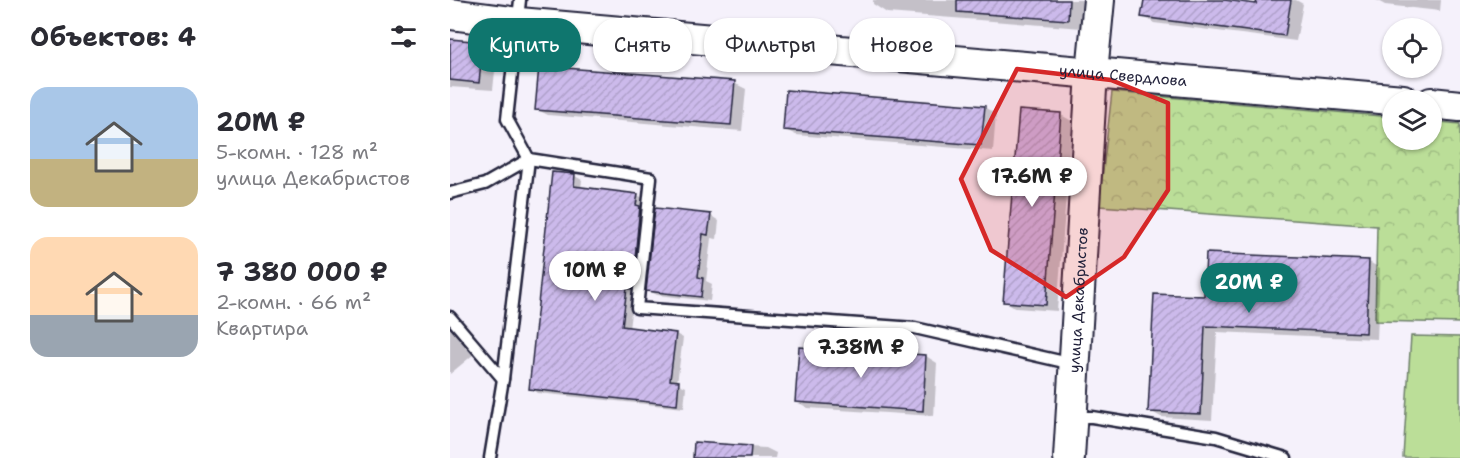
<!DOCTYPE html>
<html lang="ru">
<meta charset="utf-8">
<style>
:root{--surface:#fff;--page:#f7f7f7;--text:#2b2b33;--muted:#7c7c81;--accent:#0f766e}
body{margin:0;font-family:"Shantell Sans",sans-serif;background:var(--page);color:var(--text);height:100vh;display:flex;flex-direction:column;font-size:22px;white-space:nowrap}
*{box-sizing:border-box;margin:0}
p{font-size:20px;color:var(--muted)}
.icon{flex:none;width:33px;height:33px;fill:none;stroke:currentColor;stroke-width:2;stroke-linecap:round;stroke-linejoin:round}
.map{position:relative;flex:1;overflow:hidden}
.side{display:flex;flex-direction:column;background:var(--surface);width:450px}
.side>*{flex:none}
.banner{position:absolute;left:18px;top:18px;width:570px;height:54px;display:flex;gap:12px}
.buttons{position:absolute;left:932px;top:18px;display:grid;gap:12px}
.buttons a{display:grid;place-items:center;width:60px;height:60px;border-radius:50%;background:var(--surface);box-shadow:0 2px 4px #0004;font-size:30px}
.price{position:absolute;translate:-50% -51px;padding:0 14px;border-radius:21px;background:#fff;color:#222;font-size:20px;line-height:39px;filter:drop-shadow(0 2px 3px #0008)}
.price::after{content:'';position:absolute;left:50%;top:36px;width:18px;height:14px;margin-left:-9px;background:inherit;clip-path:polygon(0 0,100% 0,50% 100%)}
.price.active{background:var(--accent);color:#fff}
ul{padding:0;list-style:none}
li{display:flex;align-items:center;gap:18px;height:150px;padding:0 30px}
li span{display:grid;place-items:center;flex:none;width:168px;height:120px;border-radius:18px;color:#555}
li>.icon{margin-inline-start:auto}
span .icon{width:72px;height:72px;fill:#fffc;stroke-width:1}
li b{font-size:26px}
h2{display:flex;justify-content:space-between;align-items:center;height:72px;padding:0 30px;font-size:26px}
.pill{padding:0 21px;border-radius:24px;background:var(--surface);box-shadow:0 2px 4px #0004;font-size:21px;line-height:54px}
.pill.active{background:var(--accent);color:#fff}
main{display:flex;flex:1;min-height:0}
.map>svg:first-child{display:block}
.grass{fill:#bbde98;stroke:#6e806a;stroke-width:1.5}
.park{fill:url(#park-crowns);stroke:#6e806a;stroke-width:1.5}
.shadow{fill:#0003}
.building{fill:url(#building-hatch);stroke:#22223b;stroke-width:1.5}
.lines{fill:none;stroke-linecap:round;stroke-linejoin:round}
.lane-casing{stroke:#22223b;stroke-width:15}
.secondary-casing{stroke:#22223b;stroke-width:34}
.lane{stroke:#fff;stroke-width:10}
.secondary{stroke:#fff;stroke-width:30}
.marked{fill:#d62828;fill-opacity:0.2;stroke:#d62828;stroke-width:4.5;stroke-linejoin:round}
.labels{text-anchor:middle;stroke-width:6;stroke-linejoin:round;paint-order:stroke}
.street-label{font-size:15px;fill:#22223b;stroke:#fff}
</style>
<main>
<section class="side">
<h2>Объектов: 4<svg class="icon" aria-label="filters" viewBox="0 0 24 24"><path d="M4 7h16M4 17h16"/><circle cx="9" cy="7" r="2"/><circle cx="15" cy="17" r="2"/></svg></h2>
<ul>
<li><span style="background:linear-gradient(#a9c7e8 60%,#c2b280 0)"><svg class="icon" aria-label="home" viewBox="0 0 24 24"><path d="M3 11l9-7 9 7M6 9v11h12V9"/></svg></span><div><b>20M ₽</b><p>5-комн. · 128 m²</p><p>улица Декабристов</p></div></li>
<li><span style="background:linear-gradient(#ffd9b3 65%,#9aa5b1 0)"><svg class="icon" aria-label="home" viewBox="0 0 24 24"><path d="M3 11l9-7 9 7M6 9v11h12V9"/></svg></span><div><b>7 380 000 ₽</b><p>2-комн. · 66 m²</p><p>Квартира</p></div></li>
</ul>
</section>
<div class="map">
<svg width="1010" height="458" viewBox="0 0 1010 458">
<defs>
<pattern id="park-crowns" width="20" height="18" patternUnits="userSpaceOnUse" patternTransform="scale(1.5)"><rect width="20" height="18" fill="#bbde98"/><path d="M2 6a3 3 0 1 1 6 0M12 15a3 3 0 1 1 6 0" fill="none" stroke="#a0be84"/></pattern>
<pattern id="building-hatch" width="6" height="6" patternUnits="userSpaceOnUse" patternTransform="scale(1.5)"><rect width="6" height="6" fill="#ccbaeb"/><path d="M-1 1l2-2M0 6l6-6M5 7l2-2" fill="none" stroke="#afa0ca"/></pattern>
</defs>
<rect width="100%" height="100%" fill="#f5f1fb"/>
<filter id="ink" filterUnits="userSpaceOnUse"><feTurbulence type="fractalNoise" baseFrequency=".0167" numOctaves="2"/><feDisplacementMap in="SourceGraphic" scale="12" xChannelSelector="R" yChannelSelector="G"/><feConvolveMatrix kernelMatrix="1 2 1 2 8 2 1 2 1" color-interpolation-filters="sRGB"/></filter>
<g filter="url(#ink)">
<polygon class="grass" points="961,336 1010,337 1010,458 953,457"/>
<polygon class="park" points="662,92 942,117 942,140 981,140 981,121 1010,124 1010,323 925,321 927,226 649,206"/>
<g class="shadow">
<polygon points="423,0 634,0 632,28 437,13 423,4"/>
<polygon points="695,0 763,0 807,6 808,0 846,0 853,4 846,41 704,23 693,16"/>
<polygon points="926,0 991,0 990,11 935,5"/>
<polygon points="0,41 32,43 47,52 43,90 0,87"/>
<polygon points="284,83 296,89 292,131 98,115 86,109"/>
<polygon points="534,107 546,114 543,151 346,135 334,129"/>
<polygon points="570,112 611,115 622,121 607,311 566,308 555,301"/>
<polygon points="125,176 132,180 131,189 187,195 195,199 179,329 226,334 233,338 227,383 236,387 234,408 88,393 81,388"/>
<polygon points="260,215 269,221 267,239 261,238 256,281 262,284 260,301 207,295 198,290"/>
<polygon points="757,255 919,262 930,268 927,339 767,332 762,420 711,417 700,411 755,298"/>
<polygon points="0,325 24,354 0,374"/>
<polygon points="350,348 476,356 487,363 484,416 358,408 346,401"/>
<polygon points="245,444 316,448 326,453 325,458 244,458"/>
</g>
<g class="building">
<polygon points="507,0 619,0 618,20 507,12"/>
<polygon points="694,0 774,0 806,4 807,0 841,0 835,36 691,17"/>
<polygon points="0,39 33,42 29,83 0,80"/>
<polygon points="89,66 285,81 281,125 85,110"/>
<polygon points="336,90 535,106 531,145 333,130"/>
<polygon points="569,110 611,113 596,305 553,302"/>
<polygon points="102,172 125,174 124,186 188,194 186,205 190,206 182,289 177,288 172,326 226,333 220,380 229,381 227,405 79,389"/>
<polygon points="205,208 261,214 258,235 253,234 248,277 253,278 251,297 196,291"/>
<polygon points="756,253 919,260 916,333 755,326 751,414 698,412 704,294 754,296"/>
<polygon points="349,347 476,355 473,411 345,402"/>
<polygon points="244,442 301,446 300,458 243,458"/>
</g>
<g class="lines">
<defs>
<g id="lane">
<polyline points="70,0 57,119 79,159 201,178 187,308 465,328 623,364"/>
<polyline points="0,193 35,184 79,159"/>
<polyline points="0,317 53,379"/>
<polyline points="623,417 642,417 766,437 836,458"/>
<polyline points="40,458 53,379 79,159"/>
</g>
<g id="secondary">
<path id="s1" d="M0,14L69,23L953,100"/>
<polyline points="981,103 1010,106"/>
<path id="s2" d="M619,458L642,72L649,0"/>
</g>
</defs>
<use href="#lane" class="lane-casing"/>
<use href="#secondary" class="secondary-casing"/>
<use href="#lane" class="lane"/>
<use href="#secondary" class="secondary"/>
</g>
</g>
<path class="marked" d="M567,69L661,80L718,103V190L674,257L616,297L541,250L511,179Z"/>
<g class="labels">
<g class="street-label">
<text dy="5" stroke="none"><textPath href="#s1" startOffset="676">улица Свердлова</textPath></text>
<text dy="5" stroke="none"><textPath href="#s2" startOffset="158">улица Декабристов</textPath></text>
</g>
</g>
</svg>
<div class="buttons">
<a><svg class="icon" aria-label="locate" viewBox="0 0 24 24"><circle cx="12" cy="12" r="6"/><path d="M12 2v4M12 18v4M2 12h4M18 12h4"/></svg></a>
<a><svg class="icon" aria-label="layers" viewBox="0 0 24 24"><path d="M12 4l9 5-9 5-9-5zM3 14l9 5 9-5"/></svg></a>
</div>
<b class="price" style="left:582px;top:208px">17.6M ₽</b>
<b class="price" style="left:145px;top:302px">10M ₽</b>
<b class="price active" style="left:799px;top:314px">20M ₽</b>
<b class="price" style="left:411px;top:379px">7.38M ₽</b>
<div class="banner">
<a class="pill active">Купить</a>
<a class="pill">Снять</a>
<a class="pill">Фильтры</a>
<a class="pill">Новое</a>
</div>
</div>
</main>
